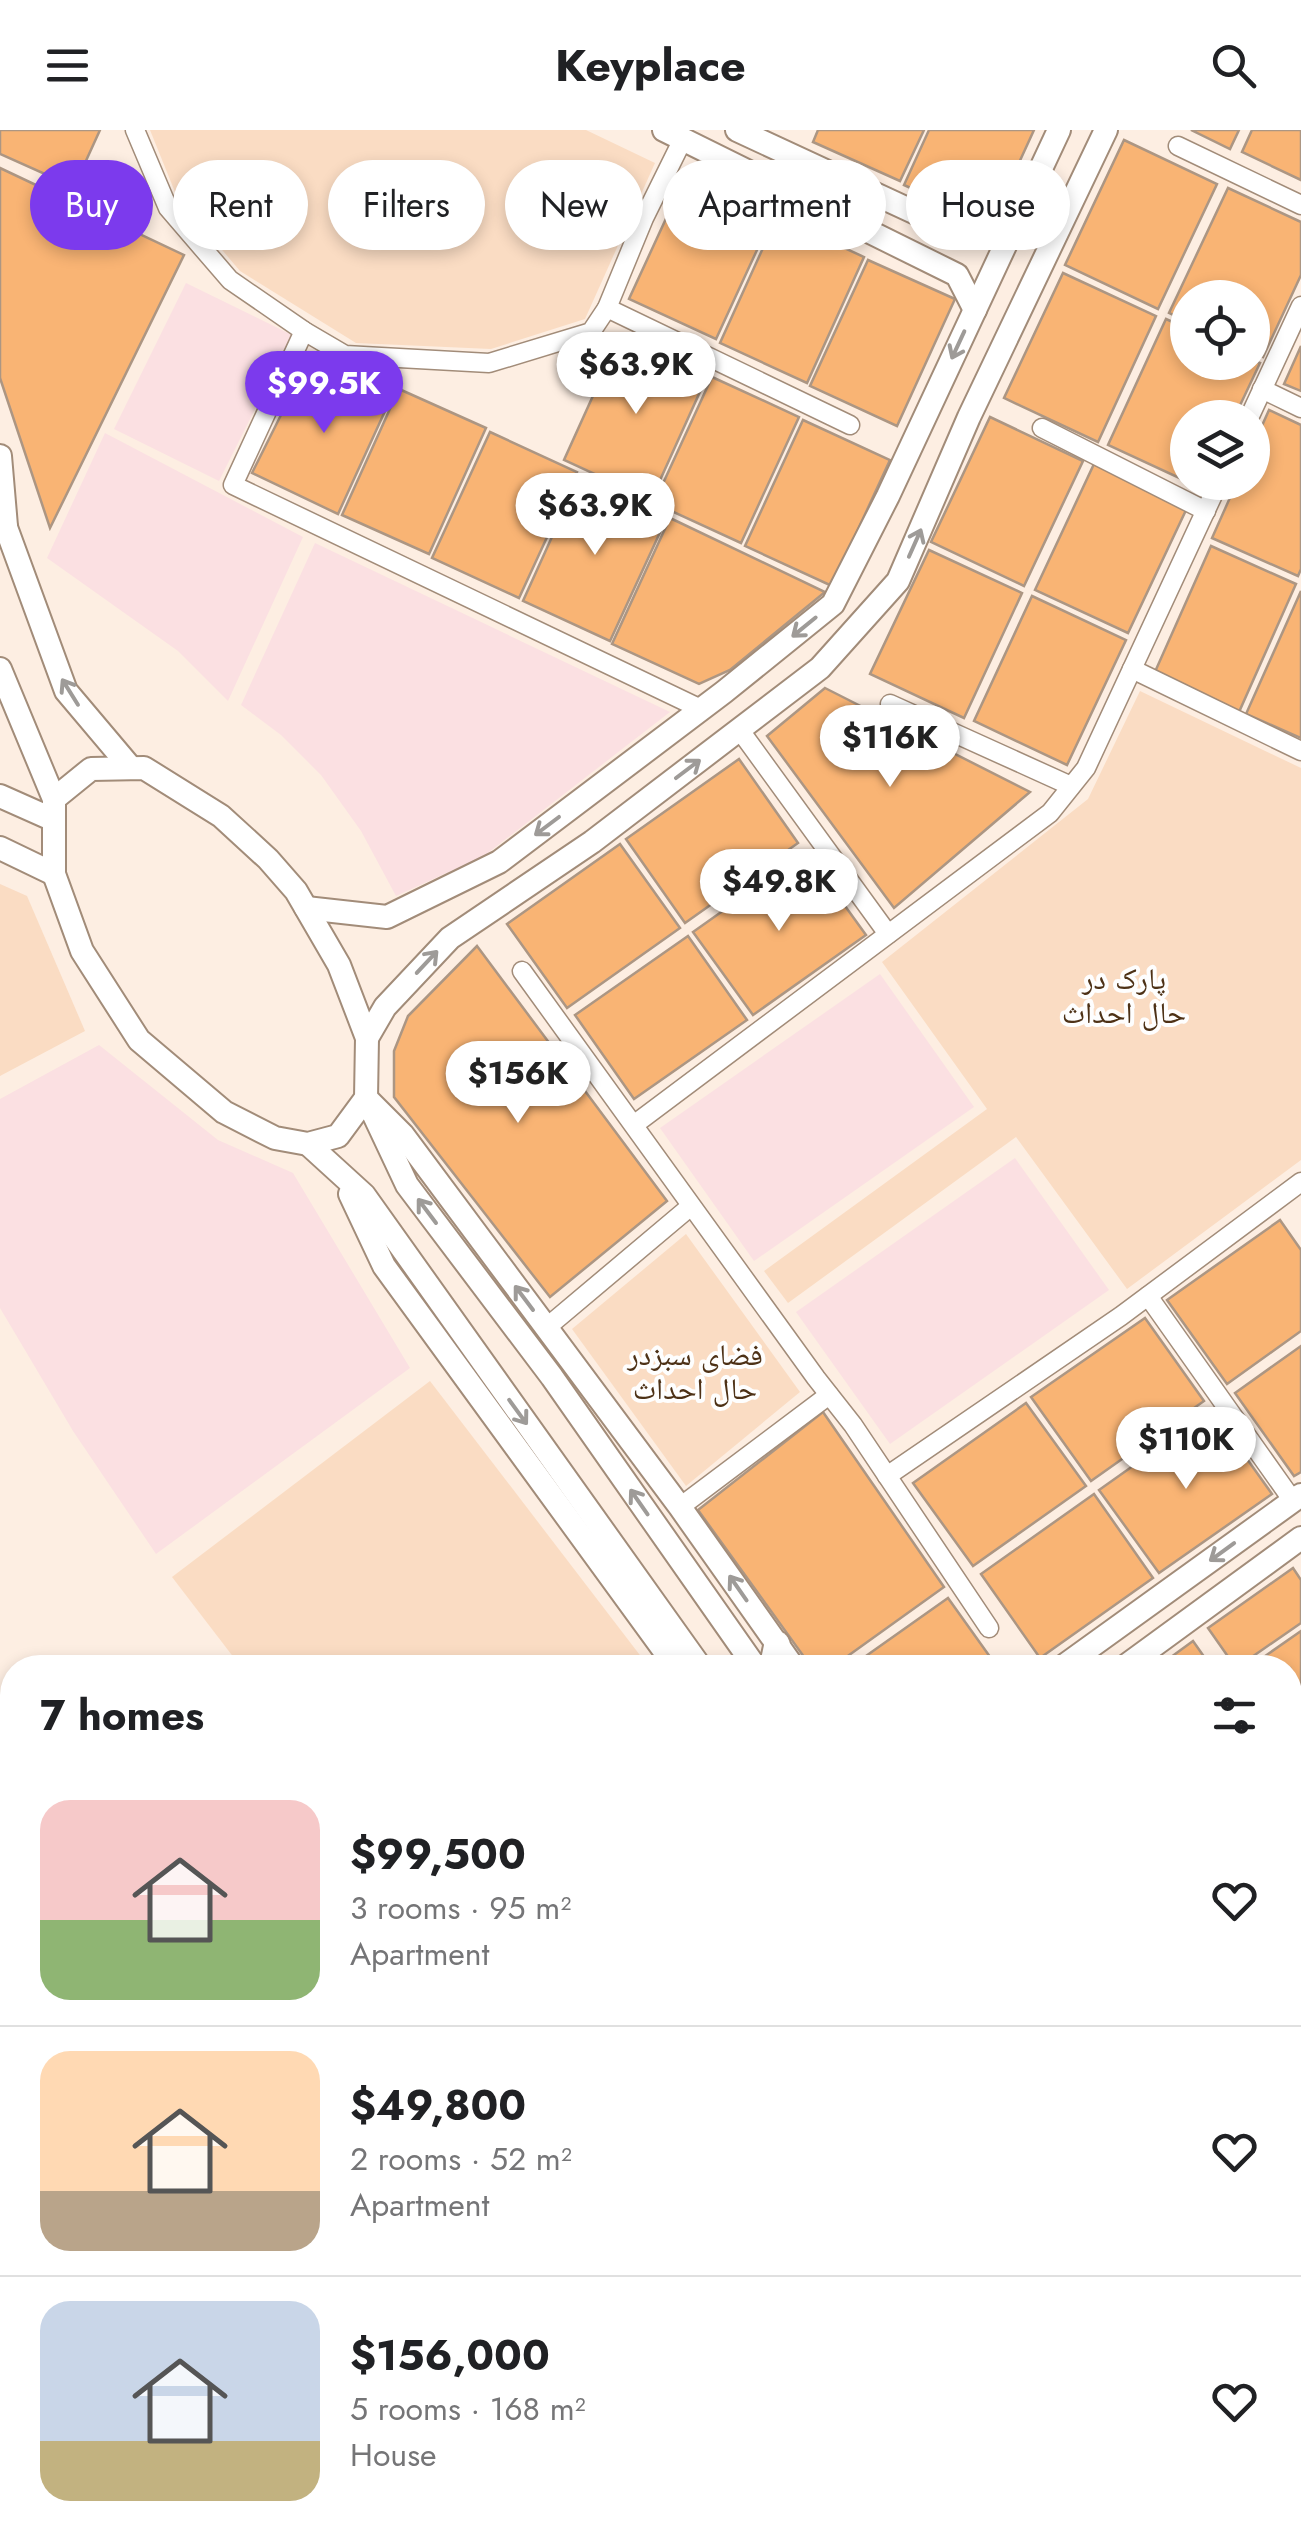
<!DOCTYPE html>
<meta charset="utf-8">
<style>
:root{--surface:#fff;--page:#f2f2f2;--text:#202124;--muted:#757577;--line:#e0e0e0;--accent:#7c3aed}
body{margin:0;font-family:Jost,"Noto Naskh Arabic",sans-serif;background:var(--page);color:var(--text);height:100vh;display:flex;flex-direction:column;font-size:38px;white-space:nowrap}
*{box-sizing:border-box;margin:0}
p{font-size:32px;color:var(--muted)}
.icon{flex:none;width:55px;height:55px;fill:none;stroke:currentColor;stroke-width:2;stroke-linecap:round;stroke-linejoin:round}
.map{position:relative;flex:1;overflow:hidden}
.details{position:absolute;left:0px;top:1525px;width:1302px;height:892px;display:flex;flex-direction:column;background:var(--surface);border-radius:40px 40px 0 0;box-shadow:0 5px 15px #0003}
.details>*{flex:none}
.guide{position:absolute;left:30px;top:30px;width:1242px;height:90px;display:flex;gap:20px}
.tools{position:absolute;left:1170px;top:150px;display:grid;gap:20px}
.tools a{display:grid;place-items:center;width:100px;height:100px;border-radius:50%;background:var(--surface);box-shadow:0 5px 15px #0003;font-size:50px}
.price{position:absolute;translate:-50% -85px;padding:0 22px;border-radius:35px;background:#fff;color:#222;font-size:32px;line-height:65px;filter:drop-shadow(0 2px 5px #0008)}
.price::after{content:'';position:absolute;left:50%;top:60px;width:30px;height:22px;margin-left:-15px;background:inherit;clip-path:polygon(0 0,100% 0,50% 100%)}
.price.current{background:var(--accent);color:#fff}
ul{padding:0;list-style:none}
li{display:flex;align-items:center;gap:30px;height:250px;padding:0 40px}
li+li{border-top:2px solid var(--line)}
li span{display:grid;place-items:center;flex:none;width:280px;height:200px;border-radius:30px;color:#555}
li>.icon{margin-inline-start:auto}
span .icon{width:120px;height:120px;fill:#fffc;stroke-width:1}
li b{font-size:42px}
h2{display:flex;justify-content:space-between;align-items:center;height:120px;padding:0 40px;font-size:42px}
.tag{padding:0 35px;border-radius:45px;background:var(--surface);box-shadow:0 5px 15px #0003;font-size:35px;line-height:90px}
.tag.current{background:var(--accent);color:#fff}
header{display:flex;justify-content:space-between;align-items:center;height:130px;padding:0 40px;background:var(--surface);font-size:45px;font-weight:700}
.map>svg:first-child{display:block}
.education{fill:#fbe0e2}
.green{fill:#fadcc3}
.building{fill:#f9b474;stroke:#ac9683;stroke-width:2.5}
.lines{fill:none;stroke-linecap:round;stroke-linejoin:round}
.minor-casing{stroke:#a28c79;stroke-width:21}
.tertiary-casing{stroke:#a28c79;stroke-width:26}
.secondary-casing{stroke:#a28c79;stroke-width:29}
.minor{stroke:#fff;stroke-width:18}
.tertiary{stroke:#fff;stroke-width:22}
.secondary{stroke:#fff;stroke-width:25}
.oneway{stroke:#9e9b98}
.labels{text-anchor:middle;stroke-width:8;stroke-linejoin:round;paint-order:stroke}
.park-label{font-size:30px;fill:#4d3116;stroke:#fefefe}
</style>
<header><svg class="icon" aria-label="menu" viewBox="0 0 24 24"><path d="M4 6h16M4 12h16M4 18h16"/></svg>Keyplace<svg class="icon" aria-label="search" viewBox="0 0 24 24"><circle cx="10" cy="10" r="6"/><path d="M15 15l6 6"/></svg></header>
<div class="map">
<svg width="1301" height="2416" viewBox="0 0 1301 2416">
<rect width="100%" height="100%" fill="#fdeee2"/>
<g class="education">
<polygon points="186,153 292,205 219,351 114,299"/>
<polygon points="105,303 303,407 228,571 178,521 47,428"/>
<polygon points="315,413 670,582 484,726 396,766 361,701 321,645 281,605 241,575"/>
<polygon points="880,844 974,977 754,1131 660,998"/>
<polygon points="99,915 218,1010 293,1043 410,1238 156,1424 73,1301 0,1178 0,969"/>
<polygon points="1015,1028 1109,1160 890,1314 796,1182"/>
</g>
<g class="green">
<polygon points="150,0 586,0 655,33 585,189 491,219 356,213 240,141 177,67"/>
<polygon points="1140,561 1301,638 1301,1030 1127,1159 1016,1007 788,1173 764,1141 987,979 882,832 1088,669"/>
<polygon points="0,754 27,766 85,901 0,946"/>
<polygon points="686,1104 800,1262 686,1356 572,1199"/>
<polygon points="430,1251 649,1537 241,1537 172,1447"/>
</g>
<g class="building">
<polygon points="0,0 100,0 74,57 0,24"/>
<polygon points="818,0 924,0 900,51 813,12"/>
<polygon points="929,0 1034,0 991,94 904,55"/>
<polygon points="1191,0 1239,0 1230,19"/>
<polygon points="1252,0 1301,0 1301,50 1242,22"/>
<polygon points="1124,10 1217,54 1158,179 1065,135"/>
<polygon points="0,38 184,125 50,398 0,248"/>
<polygon points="687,43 774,83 716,209 629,169"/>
<polygon points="1228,58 1301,92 1301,145 1263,227 1252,222 1252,168 1188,168 1188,192 1169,183"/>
<polygon points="777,87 864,127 807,253 720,213"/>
<polygon points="868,130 955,169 897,296 810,256"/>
<polygon points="1063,143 1156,186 1098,312 1004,268"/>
<polygon points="1166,189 1188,199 1188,232 1252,232 1252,230 1260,233 1234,288 1188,288 1188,352 1108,315"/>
<polygon points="621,204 708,244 651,370 564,330"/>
<polygon points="1301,216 1301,261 1284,254"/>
<polygon points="346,242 396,257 338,384 252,343 302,243"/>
<polygon points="712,247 799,287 741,413 654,373"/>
<polygon points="399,259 486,298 429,424 342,385"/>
<polygon points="1269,280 1301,295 1301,439 1298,446 1212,408 1237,352 1252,352 1252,318"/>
<polygon points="990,287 1083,331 1024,456 931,412"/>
<polygon points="803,290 890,330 832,456 745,416"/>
<polygon points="490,302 577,342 519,468 432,428"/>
<polygon points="1094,334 1187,378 1128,503 1035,460"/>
<polygon points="580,345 668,385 610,511 523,471"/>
<polygon points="670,388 825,462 730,540 699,554 612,514"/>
<polygon points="1211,416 1296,454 1239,582 1154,544"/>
<polygon points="929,420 1022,463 964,588 870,544"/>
<polygon points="1301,461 1301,608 1246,584"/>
<polygon points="1032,466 1126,510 1067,635 974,591"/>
<polygon points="825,558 1030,662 894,778 767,606"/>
<polygon points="739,629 798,713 685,793 626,709"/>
<polygon points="620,714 680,798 567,878 507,794"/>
<polygon points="806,722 866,805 753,885 693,802"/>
<polygon points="688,806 747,890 634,969 575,885"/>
<polygon points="477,816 667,1071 550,1167 394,967 394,921 408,886"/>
<polygon points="1280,1090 1301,1120 1301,1201 1227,1254 1167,1170"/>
<polygon points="1145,1188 1204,1271 1091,1351 1031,1267"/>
<polygon points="1301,1216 1301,1342 1294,1346 1235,1263"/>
<polygon points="1026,1273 1086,1356 973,1436 913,1353"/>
<polygon points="1212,1280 1272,1364 1159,1443 1099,1360"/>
<polygon points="823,1282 944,1457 831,1538 812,1538 698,1380"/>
<polygon points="1094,1364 1153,1448 1040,1528 981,1444"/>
<polygon points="1293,1438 1301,1450 1301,1493 1236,1538 1208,1498"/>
<polygon points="948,1468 998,1538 849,1538"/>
<polygon points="1301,1501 1301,1561 1290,1569 1290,1538 1248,1538"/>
<polygon points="1193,1511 1212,1538 1156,1538"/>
<polygon points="1301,1565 1301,1626 1299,1628 1290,1615 1290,1573"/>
<polygon points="1290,1649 1301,1664 1301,1694 1290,1701"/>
<polygon points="1301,1698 1301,1759 1290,1766 1290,1706"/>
<polygon points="1301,1782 1301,1842 1294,1847 1290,1841 1290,1789"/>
<polygon points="1290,1879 1301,1894 1301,1915 1290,1923"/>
<polygon points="1301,1920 1301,1980 1290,1988 1290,1927"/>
<polygon points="1301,1985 1301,2045 1290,2053 1290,1993"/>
</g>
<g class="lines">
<defs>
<g id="minor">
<polyline points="135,0 168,78 230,150 304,201 345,225 489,233 591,202 607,178 644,88 683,9"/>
<polyline points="1178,16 1301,75"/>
<polyline points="607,178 850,295"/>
<polyline points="304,201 233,355 701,579"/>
<polyline points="1262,259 1301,278"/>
<polyline points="1249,288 1301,176"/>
<polyline points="1042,298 1206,381"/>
<polyline points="1132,539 1301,621"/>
<polyline points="890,574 1071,656"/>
<polyline points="739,599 888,804"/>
<polyline points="522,841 816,1248 853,1295 989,1498"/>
<polyline points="635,994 1050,683 1086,638 1219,352"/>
<polyline points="1148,1166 1293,1371"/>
<polyline points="546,1198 691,1076"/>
<polyline points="887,1346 1121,1186 1301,1052"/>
<polyline points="680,1377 829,1265"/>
<polyline points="1290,1627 1301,1642"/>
<polyline points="1290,1776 1301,1768"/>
<polyline points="1290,1859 1301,1874"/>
<polyline points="1290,2088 1301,2103"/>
</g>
<g id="tertiary">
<polyline points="664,0 957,145 975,180"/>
<polyline points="737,0 957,102 1008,110"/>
<polyline points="0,326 6,396"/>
<polyline points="0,381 66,561 131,638"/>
<polyline points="0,539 54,669"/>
<polygon points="144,638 221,686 268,729 296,761 339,835 367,908 366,968 338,1006 308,1014 275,1008 224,982 139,910 82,821 54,744 54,669 91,639"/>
<polyline points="0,666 54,690"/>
<polyline points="0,718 54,744"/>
<polyline points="306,778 387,787 499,732 724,562 833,474 888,366 1059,0"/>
<polyline points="367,908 385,877 450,808 592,712 820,538 898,451 969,287 1106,0"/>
<polyline points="366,968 403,1005 680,1377 794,1538"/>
<polyline points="374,985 407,1055 552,1247 756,1538"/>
<polyline points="308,1014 364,1065 701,1538"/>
<polyline points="350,1064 384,1136 677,1538"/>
<polyline points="1061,1538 1301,1365"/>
<polyline points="1123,1538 1301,1408"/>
<polyline points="0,2092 12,2097"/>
<polyline points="0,2162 12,2162"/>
<polyline points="1290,2280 1300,2294"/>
<polyline points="1255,2405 1259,2416"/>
<polyline points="0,2412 1,2416"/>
</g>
<polyline id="secondary" points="772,1538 777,1514"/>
</defs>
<use href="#minor" class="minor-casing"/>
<use href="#tertiary" class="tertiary-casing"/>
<use href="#secondary" class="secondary-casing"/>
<use href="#minor" class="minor"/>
<use href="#tertiary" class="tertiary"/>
<use href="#secondary" class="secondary"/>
</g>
<defs><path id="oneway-shaft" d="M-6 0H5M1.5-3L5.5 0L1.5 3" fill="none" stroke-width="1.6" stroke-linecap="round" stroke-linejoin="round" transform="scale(2.5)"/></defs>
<g class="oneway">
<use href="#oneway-shaft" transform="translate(958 215) rotate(115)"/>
<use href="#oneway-shaft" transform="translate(915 413) rotate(-66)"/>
<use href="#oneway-shaft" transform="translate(804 497) rotate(141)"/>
<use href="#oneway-shaft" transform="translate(70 562) rotate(-122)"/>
<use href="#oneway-shaft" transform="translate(688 639) rotate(-37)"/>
<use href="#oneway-shaft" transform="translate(547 696) rotate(143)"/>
<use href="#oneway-shaft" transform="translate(427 832) rotate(-47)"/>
<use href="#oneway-shaft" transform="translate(427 1081) rotate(-127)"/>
<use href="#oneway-shaft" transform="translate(524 1168) rotate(-127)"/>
<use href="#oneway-shaft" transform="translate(518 1282) rotate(54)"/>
<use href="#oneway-shaft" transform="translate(639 1372) rotate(-125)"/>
<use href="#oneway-shaft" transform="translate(1222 1422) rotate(144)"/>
<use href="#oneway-shaft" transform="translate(738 1458) rotate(-125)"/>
</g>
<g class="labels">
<g class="park-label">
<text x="1124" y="859">پارک در<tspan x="1124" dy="34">حال احداث</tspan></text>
<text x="695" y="1235">فضای سبزدر<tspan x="695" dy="34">حال احداث</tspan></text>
</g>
</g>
</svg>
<div class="tools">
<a><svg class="icon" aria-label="locate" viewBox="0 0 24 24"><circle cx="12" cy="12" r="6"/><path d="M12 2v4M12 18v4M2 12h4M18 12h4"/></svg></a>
<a><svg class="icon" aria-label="layers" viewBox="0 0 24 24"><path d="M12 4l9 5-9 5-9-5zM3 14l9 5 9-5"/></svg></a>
</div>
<b class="price" style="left:636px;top:287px">$63.9K</b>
<b class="price current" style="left:324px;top:306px">$99.5K</b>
<b class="price" style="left:595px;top:428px">$63.9K</b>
<b class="price" style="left:890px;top:660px">$116K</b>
<b class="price" style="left:779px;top:804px">$49.8K</b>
<b class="price" style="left:518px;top:996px">$156K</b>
<b class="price" style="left:1186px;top:1362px">$110K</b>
<div class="guide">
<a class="tag current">Buy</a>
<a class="tag">Rent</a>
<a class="tag">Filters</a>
<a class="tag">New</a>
<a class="tag">Apartment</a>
<a class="tag">House</a>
</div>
<section class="details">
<h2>7 homes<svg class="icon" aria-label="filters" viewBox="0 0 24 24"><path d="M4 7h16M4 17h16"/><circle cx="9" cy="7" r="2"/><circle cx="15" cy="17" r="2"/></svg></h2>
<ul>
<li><span style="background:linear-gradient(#f6c9c9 60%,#8fb573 0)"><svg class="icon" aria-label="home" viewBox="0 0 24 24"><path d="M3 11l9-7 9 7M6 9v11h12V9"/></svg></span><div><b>$99,500</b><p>3 rooms · 95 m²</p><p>Apartment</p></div><svg class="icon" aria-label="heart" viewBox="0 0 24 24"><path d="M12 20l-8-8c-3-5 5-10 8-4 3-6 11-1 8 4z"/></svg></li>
<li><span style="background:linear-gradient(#ffd9b3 70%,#b9a48a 0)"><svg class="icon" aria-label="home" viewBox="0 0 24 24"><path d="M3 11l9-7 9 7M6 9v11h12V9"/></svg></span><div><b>$49,800</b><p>2 rooms · 52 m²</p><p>Apartment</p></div><svg class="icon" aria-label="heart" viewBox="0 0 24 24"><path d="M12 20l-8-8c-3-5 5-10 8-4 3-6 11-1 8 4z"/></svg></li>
<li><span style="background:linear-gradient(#c9d6e8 70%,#c2b280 0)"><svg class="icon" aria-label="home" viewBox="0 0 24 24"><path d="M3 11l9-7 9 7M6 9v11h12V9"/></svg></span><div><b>$156,000</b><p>5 rooms · 168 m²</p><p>House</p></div><svg class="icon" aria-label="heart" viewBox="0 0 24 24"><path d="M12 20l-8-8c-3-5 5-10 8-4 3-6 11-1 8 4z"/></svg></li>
</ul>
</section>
</div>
